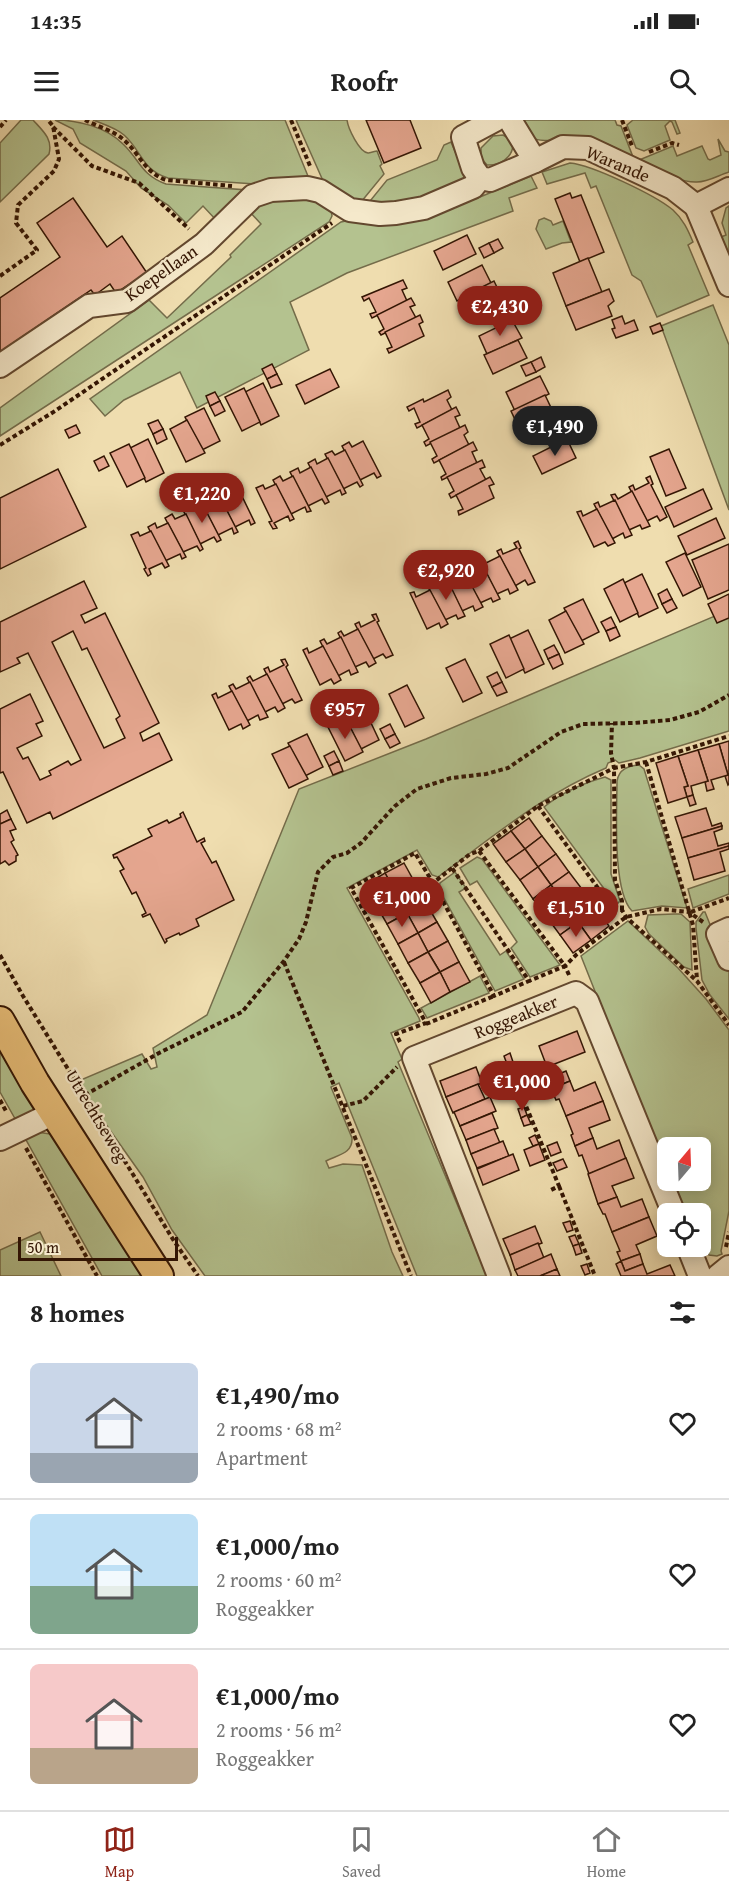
<!DOCTYPE html>
<meta charset="utf-8">
<style>
:root{--surface:#fff;--page:#f2f2f2;--text:#222;--muted:#767676;--line:#e0e0e0;--accent:#8f2418}
body{margin:0;font-family:"Gentium Book Plus",serif;background:var(--page);color:var(--text);height:100vh;display:flex;flex-direction:column;font-size:22px;white-space:nowrap}
*{box-sizing:border-box;margin:0}
p{font-size:20px;color:var(--muted)}
.icon{flex:none;width:33px;height:33px;fill:none;stroke:currentColor;stroke-width:2;stroke-linecap:round;stroke-linejoin:round}
.map{position:relative;height:1156px;overflow:hidden}
.sheet{display:flex;flex-direction:column;background:var(--surface);flex:1}
.sheet>*{flex:none}
.needle{width:39px;rotate:19deg}
.buttons{position:absolute;left:657px;top:1017px;display:grid;gap:12px}
.buttons a{display:grid;place-items:center;width:54px;height:54px;border-radius:9px;background:var(--surface);box-shadow:0 3px 15px #0003;font-size:30px}
.scale{position:absolute;left:18px;bottom:15px;width:160px;box-sizing:border-box;padding-left:6px;border:3px solid #341604;border-top:0;font-size:16px;line-height:21px;white-space:nowrap;color:#341604;-webkit-text-stroke:4px #f5e9cb;paint-order:stroke}
.price{position:absolute;translate:-50% -51px;padding:0 14px;border-radius:21px;background:var(--accent);color:#fff;font-size:20px;line-height:39px;filter:drop-shadow(0 2px 3px #0008)}
.price::after{content:'';position:absolute;left:50%;top:36px;width:18px;height:14px;margin-left:-9px;background:inherit;clip-path:polygon(0 0,100% 0,50% 100%)}
.price.selected{background:#222;color:#fff}
ul{padding:0;list-style:none}
li{display:flex;align-items:center;gap:18px;height:150px;padding:0 30px}
li+li{border-top:2px solid var(--line)}
li span{display:grid;place-items:center;flex:none;width:168px;height:120px;border-radius:9px;color:#555}
li>.icon{margin-inline-start:auto}
span .icon{width:72px;height:72px;fill:#fffc;stroke-width:1}
li b{font-size:26px}
h2{display:flex;justify-content:space-between;align-items:center;height:72px;padding:0 30px;font-size:26px}
.status{display:flex;justify-content:space-between;align-items:center;height:42px;padding:0 30px;background:var(--surface);direction:ltr}
.status svg{height:16px;fill:currentColor}
header{display:flex;justify-content:space-between;align-items:center;height:78px;padding:0 30px;background:var(--surface);font-size:27px;font-weight:800}
.dock{display:flex;justify-content:space-around;align-items:center;height:84px;border-top:2px solid var(--line);background:var(--surface);font-size:16px;color:var(--muted)}
.dock a{display:grid;justify-items:center;gap:3px}
.dock .selected{color:var(--accent)}
.map>svg:first-child{display:block}
.green{fill:#b4c28f;stroke:#746c4a;stroke-width:1.5}
.building{fill:#e5a68f;stroke:#341604;stroke-width:1.5;fill-rule:evenodd}
.lines{fill:none;stroke-linecap:round;stroke-linejoin:round}
.minor-casing{stroke:#63482f;stroke-width:26}
.major-casing{stroke:#341604;stroke-width:32}
.path{stroke:#341604;stroke-width:4;stroke-dasharray:4.5 3;stroke-linecap:butt}
.minor{stroke:#f5e9cb;stroke-width:22}
.major{stroke:#e8be78;stroke-width:28}
.labels{text-anchor:middle;stroke-width:4.5;stroke-linejoin:round;paint-order:stroke}
.street-label{font-size:18px;fill:#341604;stroke:#f5e9cb}
</style>
<div class="status"><b>14:35</b><svg viewBox="0 0 49 12"><path d="M0 12V9h3v3zM5 12V6h3v6zM10 12V3h3v9zM15 12V0h3v12zM26 1h20v11H26zM47 4h2v5h-2z"/></svg></div>
<header><svg class="icon" aria-label="menu" viewBox="0 0 24 24"><path d="M4 6h16M4 12h16M4 18h16"/></svg>Roofr<svg class="icon" aria-label="search" viewBox="0 0 24 24"><circle cx="10" cy="10" r="6"/><path d="M15 15l6 6"/></svg></header>
<div class="map">
<svg width="729" height="1156" viewBox="0 0 729 1156">
<rect width="100%" height="100%" fill="#efddaf"/>
<filter id="stains"><feTurbulence type="fractalNoise" baseFrequency=".00333" numOctaves="4"/><feColorMatrix values="0 0 0 0 .2 0 0 0 0 .09 0 0 0 0 .02 0 0 0 .5 -.17"/></filter>
<radialGradient id="worn" r=".72"><stop offset=".6" stop-color="#630" stop-opacity="0"/><stop offset="1" stop-color="#630" stop-opacity=".3"/></radialGradient>
<g class="green">
<path d="M21,0H33C43,11 53,19 49,34L0,82V23Z"/>
<path d="M55,0C78,0 106,7 123,24C140,40 141,55 166,64L247,70L217,101L203,86L186,103L168,85L141,68L126,51L80,23L73,9Z"/>
<path d="M93,0H285L310,61L255,64L168,58C142,50 142,31 124,15C116,8 103,4 93,0Z"/>
<path d="M296,0H347C348,8 359,32 368,33C369,33 376,31 377,31L382,44L380,46L384,54L361,82L355,84L324,63Z"/>
<path d="M524,0H615L617,5L621,6L633,37C618,29 602,20 585,17C563,14 527,35 524,0Z"/>
<polygon points="633,0 675,0 680,13 677,14 672,2 670,1 665,6 670,20 644,31 636,28 627,5"/>
<path d="M503,15L510,19L513,24C513,38 499,46 487,45L481,38V28L493,16Z"/>
<path d="M718,19L725,31L729,32V52C719,55 708,62 697,62C678,63 656,48 639,40L673,26L677,36L702,26L708,39L710,40L721,35Z"/>
<polygon points="451,22 467,60 419,80 366,86 387,60 437,40 444,25"/>
<path d="M570,43C592,45 655,75 673,90C683,99 688,110 693,122L688,125L709,175L657,197L641,161L632,155L596,66L591,68L585,53L547,64L542,52Z"/>
<polygon points="531,56 537,68 509,78 513,91 347,153 290,182 309,230 197,288 180,252 124,280 105,296 90,279 341,102 472,75 475,79"/>
<polygon points="310,78 331,90 332,96 329,102 0,316 0,288 149,180 167,198 231,137 230,135 261,104 249,91 258,82"/>
<polygon points="729,86 729,137 721,117 726,115 722,103 726,88"/>
<polygon points="544,98 551,101 553,105 563,101 571,122 562,123 546,129 536,109 539,100"/>
<polygon points="713,185 729,225 729,390 661,206"/>
<path d="M729,490V611L640,638L619,643L615,640L608,643L606,648C542,675 494,716 438,757L432,755L417,730L347,768L419,898L420,901L391,913L402,939L398,942L487,1156H417L339,963L331,967L352,1018C353,1034 337,1035 326,1041L329,1048L343,1044L362,1045L392,1132L403,1156H205L172,1110L143,1057L76,962L142,934L151,949L157,947L153,928L207,895L299,669L426,619Z"/>
<path d="M639,645L644,649L687,788L662,786L632,791C612,771 617,690 617,661C619,649 628,646 639,645Z"/>
<path d="M605,657L611,660V754L620,781L616,785L544,687C561,673 584,663 605,657Z"/>
<polygon points="477,737 482,739 560,845 530,857 511,828 517,822 477,761 470,765 460,748"/>
<polygon points="455,752 466,768 459,772 500,835 506,831 524,859 495,871 439,769 440,763"/>
<polygon points="729,755 729,774 693,788 688,769"/>
<polygon points="703,792 705,792 729,852 729,899 710,875 702,860 696,808 696,802"/>
<polygon points="674,794 681,794 690,802 692,850 684,847 649,814 645,807 648,795"/>
<polygon points="628,801 678,848 706,879 729,910 729,1091 721,1131 722,1134 717,1136 709,1135 701,1120 700,1094 684,1093 670,1061 700,1060 700,1028 668,1028 667,1053 581,836"/>
<polygon points="480,856 489,873 427,898 421,888"/>
<polygon points="0,924 34,985 34,992 18,1004 0,972"/>
<polygon points="37,1012 50,1014 56,1020 143,1156 102,1156 25,1018"/>
<polygon points="40,1112 61,1156 0,1156 0,1130"/>
</g>
<g class="building">
<polygon points="366,0 410,0 421,28 384,43"/>
<polygon points="570,73 572,78 581,75 604,132 580,142 555,79"/>
<polygon points="73,78 107,127 122,116 147,153 116,173 110,164 95,175 91,170 0,232 0,178 60,137 37,103"/>
<polygon points="467,115 476,134 443,150 434,131"/>
<polygon points="498,119 503,128 494,133 489,123"/>
<polygon points="489,123 494,133 484,138 479,128"/>
<polygon points="588,138 602,172 566,186 553,153"/>
<polygon points="482,145 491,163 457,181 448,162"/>
<polygon points="403,160 407,168 402,170 407,181 372,198 370,194 376,192 369,178 364,181 362,177"/>
<polygon points="494,161 503,180 469,196 460,178"/>
<polygon points="609,169 614,181 608,186 612,196 576,210 566,186"/>
<polygon points="411,178 415,185 410,187 416,198 381,215 379,212 384,209 377,195"/>
<polygon points="513,181 518,191 509,195 504,186"/>
<polygon points="504,186 509,195 499,200 494,190"/>
<polygon points="420,195 423,202 419,204 424,216 389,233 387,229 392,227 385,212"/>
<polygon points="622,196 625,204 634,200 638,210 616,218 612,209 615,208 612,200"/>
<polygon points="512,200 522,218 487,234 479,216"/>
<polygon points="660,203 663,210 653,214 650,207"/>
<polygon points="518,220 527,238 493,254 484,235"/>
<polygon points="541,237 545,247 536,252 531,242"/>
<polygon points="531,242 536,252 526,256 521,246"/>
<polygon points="272,244 277,254 267,259 262,249"/>
<polygon points="330,249 339,267 305,284 296,265"/>
<polygon points="277,254 282,264 271,268 267,259"/>
<polygon points="540,256 549,274 515,291 506,272"/>
<polygon points="263,263 279,296 261,305 245,272"/>
<polygon points="244,268 260,302 242,311 225,277"/>
<polygon points="448,270 451,277 447,280 452,290 417,308 415,304 420,302 414,288 409,291 407,287 423,279 424,282"/>
<polygon points="215,272 220,281 210,286 206,276"/>
<polygon points="545,275 554,294 520,310 511,291"/>
<polygon points="220,281 225,291 215,296 210,286"/>
<polygon points="456,287 460,295 455,297 460,308 426,326 424,322 429,319 422,305"/>
<polygon points="204,288 220,321 202,330 185,297"/>
<polygon points="568,293 573,303 563,308 559,298"/>
<polygon points="559,298 563,308 554,312 549,303"/>
<polygon points="158,300 163,309 153,314 148,304"/>
<polygon points="187,300 205,333 186,342 170,309"/>
<polygon points="76,305 80,313 69,318 65,310"/>
<polygon points="465,305 468,312 464,315 469,325 434,343 432,339 437,336 430,322"/>
<polygon points="163,309 167,319 157,324 153,314"/>
<polygon points="148,319 164,353 146,362 130,328"/>
<polygon points="567,319 576,338 542,354 533,336"/>
<polygon points="363,321 381,356 377,358 374,353 360,360 342,326 349,322 352,327"/>
<polygon points="473,322 477,330 472,332 477,343 442,360 441,357 446,354 439,340"/>
<polygon points="129,324 145,358 127,367 110,333"/>
<polygon points="669,329 686,368 666,376 650,337"/>
<polygon points="345,330 363,365 360,367 357,362 343,369 325,334 332,331 335,335"/>
<polygon points="104,336 109,346 99,351 94,341"/>
<polygon points="328,338 346,373 342,375 340,370 326,377 308,343 315,339 317,344"/>
<polygon points="482,340 485,347 480,349 486,360 451,378 449,374 454,371 447,357"/>
<polygon points="311,347 329,382 325,384 322,379 308,386 290,352 298,348 300,353"/>
<polygon points="58,349 86,407 0,449 0,378"/>
<polygon points="280,356 283,361 293,356 311,391 307,392 305,387 291,394 273,360"/>
<polygon points="650,356 653,364 651,365 667,397 660,401 657,396 647,401 629,367 633,365 635,370 649,363 646,358"/>
<polygon points="490,357 494,364 489,366 494,378 459,395 458,391 463,389 456,375"/>
<polygon points="276,364 294,399 290,401 288,396 274,403 277,408 273,409 269,402 272,401 256,368 263,365 265,369"/>
<polygon points="238,368 255,403 251,405 249,400 235,407 217,372 224,369 227,374"/>
<polygon points="703,369 712,389 674,407 665,387"/>
<polygon points="632,371 650,406 642,409 640,405 629,410 611,375 615,374 618,379"/>
<polygon points="207,377 209,382 220,377 238,412 234,414 232,408 218,415 200,381"/>
<polygon points="615,380 632,415 625,418 623,413 612,419 594,384 598,382 600,387"/>
<polygon points="203,385 221,420 217,422 214,417 200,424 183,390 190,386 192,391"/>
<polygon points="597,389 615,423 608,426 605,422 594,427 577,392 581,391 583,396"/>
<polygon points="172,394 175,399 186,394 203,429 200,431 197,426 183,432 165,398"/>
<polygon points="716,398 725,418 687,435 678,416"/>
<polygon points="155,403 157,408 168,403 186,437 182,439 180,434 165,441 148,407"/>
<polygon points="151,411 169,446 165,448 162,443 149,449 151,454 148,456 144,449 146,448 131,415 138,412 140,416"/>
<polygon points="518,421 521,428 519,429 535,462 528,465 525,460 515,466 497,431 501,429 503,434 517,428 514,423"/>
<polygon points="729,424 729,470 708,479 692,440"/>
<polygon points="685,433 701,467 683,476 666,442"/>
<polygon points="500,436 518,470 510,474 508,469 497,474 479,439 483,438 486,443"/>
<polygon points="482,444 500,479 493,482 491,478 480,483 462,448 466,446 468,451"/>
<polygon points="465,453 483,487 475,491 473,486 462,491 445,456 448,455 451,460"/>
<polygon points="642,454 658,488 639,497 624,463"/>
<polygon points="623,459 638,493 620,502 604,469"/>
<path d="M84,461L97,488L81,495L85,503L105,493L159,603L140,613L143,621L159,613L172,640L53,699L50,692L27,703L3,652L0,653V589L30,574L43,601L36,604L42,616L17,628L23,639L28,637L40,660L51,655L49,651L68,641L71,645L81,640L28,533L17,538L20,543L0,552V502ZM73,511L82,530L87,528L120,596L116,599L125,618L104,628L52,522Z"/>
<polygon points="448,461 465,496 458,499 456,495 445,500 427,465 431,463 434,468"/>
<polygon points="667,469 672,479 662,484 658,474"/>
<polygon points="430,470 448,504 441,508 439,503 427,509 410,473 414,472 416,477"/>
<polygon points="729,474 729,498 717,503 708,484"/>
<polygon points="583,479 599,512 581,521 564,488"/>
<polygon points="672,479 677,488 667,493 662,484"/>
<polygon points="566,491 584,524 565,533 549,500"/>
<polygon points="376,494 379,501 377,502 393,535 386,538 383,534 373,539 355,504 359,502 361,507 375,500 372,495"/>
<polygon points="611,497 616,507 606,511 601,502"/>
<polygon points="616,507 620,516 610,521 606,511"/>
<polygon points="358,509 376,543 369,547 366,542 355,547 338,513 341,511 344,516"/>
<polygon points="528,510 544,544 525,553 509,519"/>
<polygon points="509,515 524,549 506,558 490,524"/>
<polygon points="341,517 358,552 351,555 349,550 338,556 320,521 324,519 327,524"/>
<polygon points="554,525 559,534 548,539 544,530"/>
<polygon points="323,526 341,560 334,564 331,559 320,565 303,530 307,528 309,533"/>
<polygon points="559,534 563,544 553,549 548,539"/>
<polygon points="285,539 288,545 286,547 302,580 295,583 292,579 282,584 264,549 268,547 270,552 284,545 281,540"/>
<polygon points="465,539 482,573 463,582 446,548"/>
<polygon points="497,552 502,562 492,567 487,557"/>
<polygon points="267,554 285,588 278,592 275,587 265,592 247,558 250,556 253,561"/>
<polygon points="250,562 268,597 260,600 258,595 247,601 229,566 233,564 236,569"/>
<polygon points="502,562 507,572 497,576 492,567"/>
<polygon points="407,565 424,598 405,607 389,574"/>
<polygon points="232,571 250,605 243,609 241,604 229,610 212,575 216,573 218,578"/>
<polygon points="363,586 379,620 361,629 344,595"/>
<polygon points="346,599 363,632 345,641 328,607"/>
<polygon points="390,604 395,614 385,619 380,609"/>
<polygon points="307,614 323,647 305,656 288,623"/>
<polygon points="395,614 400,623 390,628 385,619"/>
<polygon points="729,621 729,664 728,665 725,656 728,655 719,624"/>
<polygon points="719,624 728,655 711,660 714,669 707,671 705,662 708,661 698,630"/>
<polygon points="290,626 308,659 289,668 272,634"/>
<polygon points="698,630 708,661 691,666 693,675 687,677 684,667 688,666 678,636"/>
<polygon points="334,631 339,641 329,646 324,636"/>
<polygon points="678,636 688,666 684,667 687,677 668,683 656,643"/>
<polygon points="339,641 343,651 333,655 329,646"/>
<polygon points="693,675 696,684 690,686 687,677"/>
<polygon points="706,688 712,706 721,703 722,706 682,718 675,697"/>
<polygon points="7,690 11,699 0,704 0,694"/>
<polygon points="183,692 197,722 204,718 205,721 201,723 212,743 216,741 234,780 196,799 199,806 180,815 179,813 166,819 167,821 165,823 150,794 143,797 142,795 146,793 136,772 132,774 120,751 124,749 117,737 114,738 113,735 152,716 148,709 167,700 169,703 181,697 180,694"/>
<polygon points="529,698 542,716 525,729 511,711"/>
<polygon points="11,699 16,709 10,711 14,720 11,722 18,735 16,736 16,741 9,745 5,741 0,744 0,704"/>
<polygon points="722,706 722,709 714,712 718,726 729,723 729,726 688,738 682,718"/>
<polygon points="511,711 525,729 506,742 493,724"/>
<polygon points="542,716 556,734 538,747 525,729"/>
<polygon points="729,726 729,729 720,732 725,751 694,760 688,738"/>
<polygon points="525,729 538,747 520,760 506,742"/>
<polygon points="556,734 569,752 551,765 538,747"/>
<polygon points="404,743 415,763 396,773 385,753"/>
<polygon points="538,747 551,765 533,779 520,760"/>
<polygon points="569,752 582,769 564,783 551,765"/>
<polygon points="385,753 396,773 376,785 365,765"/>
<polygon points="415,763 426,783 407,793 396,773"/>
<polygon points="551,765 564,783 546,796 533,779"/>
<polygon points="582,769 596,788 578,802 564,783"/>
<polygon points="396,773 407,793 387,804 376,785"/>
<polygon points="426,783 437,802 418,813 407,793"/>
<polygon points="564,783 578,802 560,815 546,796"/>
<polygon points="596,788 609,806 591,820 578,802"/>
<polygon points="407,793 418,813 398,824 387,804"/>
<polygon points="437,802 448,821 428,832 418,813"/>
<polygon points="578,802 591,820 573,833 560,815"/>
<polygon points="418,813 428,832 408,843 398,824"/>
<polygon points="448,821 459,842 440,852 428,832"/>
<polygon points="428,832 440,852 420,863 408,843"/>
<polygon points="459,842 470,862 450,872 440,852"/>
<polygon points="440,852 450,872 431,883 420,863"/>
<polygon points="577,911 585,932 547,947 539,926"/>
<polygon points="510,933 513,942 507,944 504,936"/>
<polygon points="476,947 482,963 446,977 440,961"/>
<polygon points="566,951 570,961 551,969 547,959"/>
<polygon points="512,958 516,967 510,969 506,960"/>
<polygon points="570,961 574,971 595,962 603,981 566,996 559,979 556,980 551,969"/>
<polygon points="478,964 485,979 453,993 446,977"/>
<polygon points="516,967 519,976 513,978 510,969"/>
<polygon points="490,977 496,991 460,1006 454,992"/>
<polygon points="603,981 610,1000 589,1008 593,1018 575,1026 571,1015 573,1014 566,996"/>
<polygon points="524,987 527,995 521,998 518,989"/>
<polygon points="492,993 498,1008 466,1020 460,1006"/>
<polygon points="527,995 531,1004 524,1006 521,998"/>
<polygon points="494,1009 500,1023 471,1034 466,1020"/>
<polygon points="535,1015 539,1024 533,1026 529,1018"/>
<polygon points="593,1018 597,1029 619,1020 626,1039 589,1054 582,1035 579,1036 575,1026"/>
<polygon points="503,1021 509,1036 477,1048 471,1034"/>
<polygon points="557,1022 561,1032 551,1036 547,1026"/>
<polygon points="539,1024 545,1040 530,1046 524,1030"/>
<polygon points="513,1034 519,1050 483,1065 477,1049"/>
<polygon points="626,1038 634,1058 612,1066 617,1077 598,1084 588,1054"/>
<polygon points="563,1039 567,1047 557,1051 553,1043"/>
<polygon points="617,1077 621,1087 642,1079 649,1097 612,1112 605,1094 603,1094 598,1084"/>
<polygon points="649,1097 657,1116 636,1125 640,1134 621,1141 617,1132 620,1131 612,1112"/>
<polygon points="570,1101 573,1110 567,1112 563,1103"/>
<polygon points="535,1106 542,1123 510,1135 503,1119"/>
<polygon points="575,1115 579,1124 573,1126 569,1117"/>
<polygon points="538,1123 544,1138 515,1150 510,1135"/>
<polygon points="579,1124 582,1133 576,1135 573,1126"/>
<polygon points="551,1134 557,1149 540,1156 518,1156 515,1150"/>
<polygon points="640,1134 643,1144 625,1151 621,1141"/>
<polygon points="621,1141 625,1151 643,1144 647,1154 670,1145 675,1156 621,1156 616,1144"/>
<polygon points="587,1144 590,1153 585,1155 581,1146"/>
<polygon points="557,1149 560,1156 540,1156"/>
</g>
<g class="lines">
<defs>
<g id="minor">
<polyline points="495,0 463,17 473,48 480,58 490,60 535,41 510,0"/>
<polyline points="535,41 563,27 588,28 673,68 696,86"/>
<polyline points="696,86 729,165"/>
<polyline points="696,86 729,69"/>
<polyline points="0,246 89,186 127,181 204,124 253,76 271,70 307,68 320,71 350,90 380,94 396,93 424,88 473,67 480,58"/>
<polyline points="729,809 718,814 729,839"/>
<polyline points="0,1019 54,993"/>
<polyline points="688,1126 700,1156"/>
<polyline points="499,1156 414,938 576,873 587,881 674,1094"/>
<polyline points="718,1156 729,1147"/>
</g>
<polyline id="major" points="0,901 35,963 159,1156"/>
</defs>
<use href="#minor" class="minor-casing"/>
<use href="#major" class="major-casing"/>
<g class="path">
<path d="M85,0C97,6 114,11 124,20C139,33 145,53 166,60L232,66"/>
<polyline points="291,0 310,46"/>
<polyline points="622,0 632,26"/>
<polyline points="0,7 6,0"/>
<polyline points="53,7 92,46 139,63 189,109"/>
<polyline points="649,32 672,23 679,25"/>
<polyline points="0,156 37,130 16,103 18,85 54,51 59,39 53,6 48,0"/>
<polyline points="0,325 55,291 332,103"/>
<polyline points="646,642 693,805 697,860"/>
<polyline points="538,686 614,790 622,790 626,797 697,861 729,905"/>
<polyline points="479,731 565,846 529,861"/>
<polyline points="452,748 433,763 494,876 529,861 452,748 470,734 479,731 538,686 614,648 611,633 612,603"/>
<polyline points="622,790 622,781 615,760 614,648 646,642 729,616"/>
<polyline points="691,792 729,778"/>
<polyline points="0,835 23,876 174,1121 198,1156"/>
<polyline points="284,842 411,1156"/>
<polyline points="569,855 565,846 577,834 626,797 661,789 689,792 703,802"/>
<polyline points="426,904 494,876"/>
<polyline points="400,922 396,914 426,903 351,768 415,733 433,763"/>
<polyline points="512,952 559,1066 551,1070"/>
<polyline points="85,975 159,933 242,892 284,841 299,819 306,802 318,752 333,737 347,733 361,723 395,686 417,669 451,658 486,654 508,648 561,612 583,604 634,603 670,600 699,592 729,575"/>
<polyline points="0,980 7,993"/>
<polyline points="343,986 363,981 397,947"/>
<polyline points="26,1028 97,1156"/>
<polyline points="559,1066 595,1156"/>
<polyline points="726,1127 729,1112"/>
</g>
<use href="#minor" class="minor"/>
<use href="#major" class="major"/>
</g>
<g class="labels">
<g class="street-label">
<text transform="translate(618 44) rotate(23)" y="6">Warande</text>
<text transform="translate(161 153) rotate(-35)" y="6">Koepellaan</text>
<text transform="translate(516 897) rotate(-22)" y="6">Roggeakker</text>
<text transform="translate(97 996) rotate(59)" y="6">Utrechtseweg</text>
</g>
</g>
<rect width="100%" height="100%" filter="url(#stains)"/>
<rect width="100%" height="100%" fill="url(#worn)"/>
</svg>
<div class="buttons">
<a><svg class="needle" viewBox="-14 -14 28 28"><path d="M0-13l5 13h-10z" fill="#e53935"/><path d="M0 13l5-13h-10z" fill="#767676"/></svg></a>
<a><svg class="icon" aria-label="locate" viewBox="0 0 24 24"><circle cx="12" cy="12" r="6"/><path d="M12 2v4M12 18v4M2 12h4M18 12h4"/></svg></a>
</div>
<div class="scale">50 m</div>
<b class="price" style="left:500px;top:217px">€2,430</b>
<b class="price selected" style="left:555px;top:337px">€1,490</b>
<b class="price" style="left:202px;top:404px">€1,220</b>
<b class="price" style="left:446px;top:481px">€2,920</b>
<b class="price" style="left:345px;top:620px">€957</b>
<b class="price" style="left:402px;top:808px">€1,000</b>
<b class="price" style="left:576px;top:818px">€1,510</b>
<b class="price" style="left:522px;top:992px">€1,000</b>
</div>
<section class="sheet">
<h2>8 homes<svg class="icon" aria-label="filters" viewBox="0 0 24 24"><path d="M4 7h16M4 17h16"/><circle cx="9" cy="7" r="2"/><circle cx="15" cy="17" r="2"/></svg></h2>
<ul>
<li><span style="background:linear-gradient(#c9d6e8 75%,#9aa5b1 0)"><svg class="icon" aria-label="home" viewBox="0 0 24 24"><path d="M3 11l9-7 9 7M6 9v11h12V9"/></svg></span><div><b>€1,490/mo</b><p>2 rooms · 68 m²</p><p>Apartment</p></div><svg class="icon" aria-label="heart" viewBox="0 0 24 24"><path d="M12 20l-8-8c-3-5 5-10 8-4 3-6 11-1 8 4z"/></svg></li>
<li><span style="background:linear-gradient(#bfe0f5 60%,#7fa58c 0)"><svg class="icon" aria-label="home" viewBox="0 0 24 24"><path d="M3 11l9-7 9 7M6 9v11h12V9"/></svg></span><div><b>€1,000/mo</b><p>2 rooms · 60 m²</p><p>Roggeakker</p></div><svg class="icon" aria-label="heart" viewBox="0 0 24 24"><path d="M12 20l-8-8c-3-5 5-10 8-4 3-6 11-1 8 4z"/></svg></li>
<li><span style="background:linear-gradient(#f6c9c9 70%,#b9a48a 0)"><svg class="icon" aria-label="home" viewBox="0 0 24 24"><path d="M3 11l9-7 9 7M6 9v11h12V9"/></svg></span><div><b>€1,000/mo</b><p>2 rooms · 56 m²</p><p>Roggeakker</p></div><svg class="icon" aria-label="heart" viewBox="0 0 24 24"><path d="M12 20l-8-8c-3-5 5-10 8-4 3-6 11-1 8 4z"/></svg></li>
</ul>
</section>
<nav class="dock">
<a class="selected"><svg class="icon" aria-label="map" viewBox="0 0 24 24"><path d="M3 6l6-2 6 2 6-2v14l-6 2-6-2-6 2zM9 4v14M15 6v14"/></svg>Map</a>
<a><svg class="icon" aria-label="saved" viewBox="0 0 24 24"><path d="M7 4h10v16l-5-4-5 4z"/></svg>Saved</a>
<a><svg class="icon" aria-label="home" viewBox="0 0 24 24"><path d="M3 11l9-7 9 7M6 9v11h12V9"/></svg>Home</a>
</nav>
